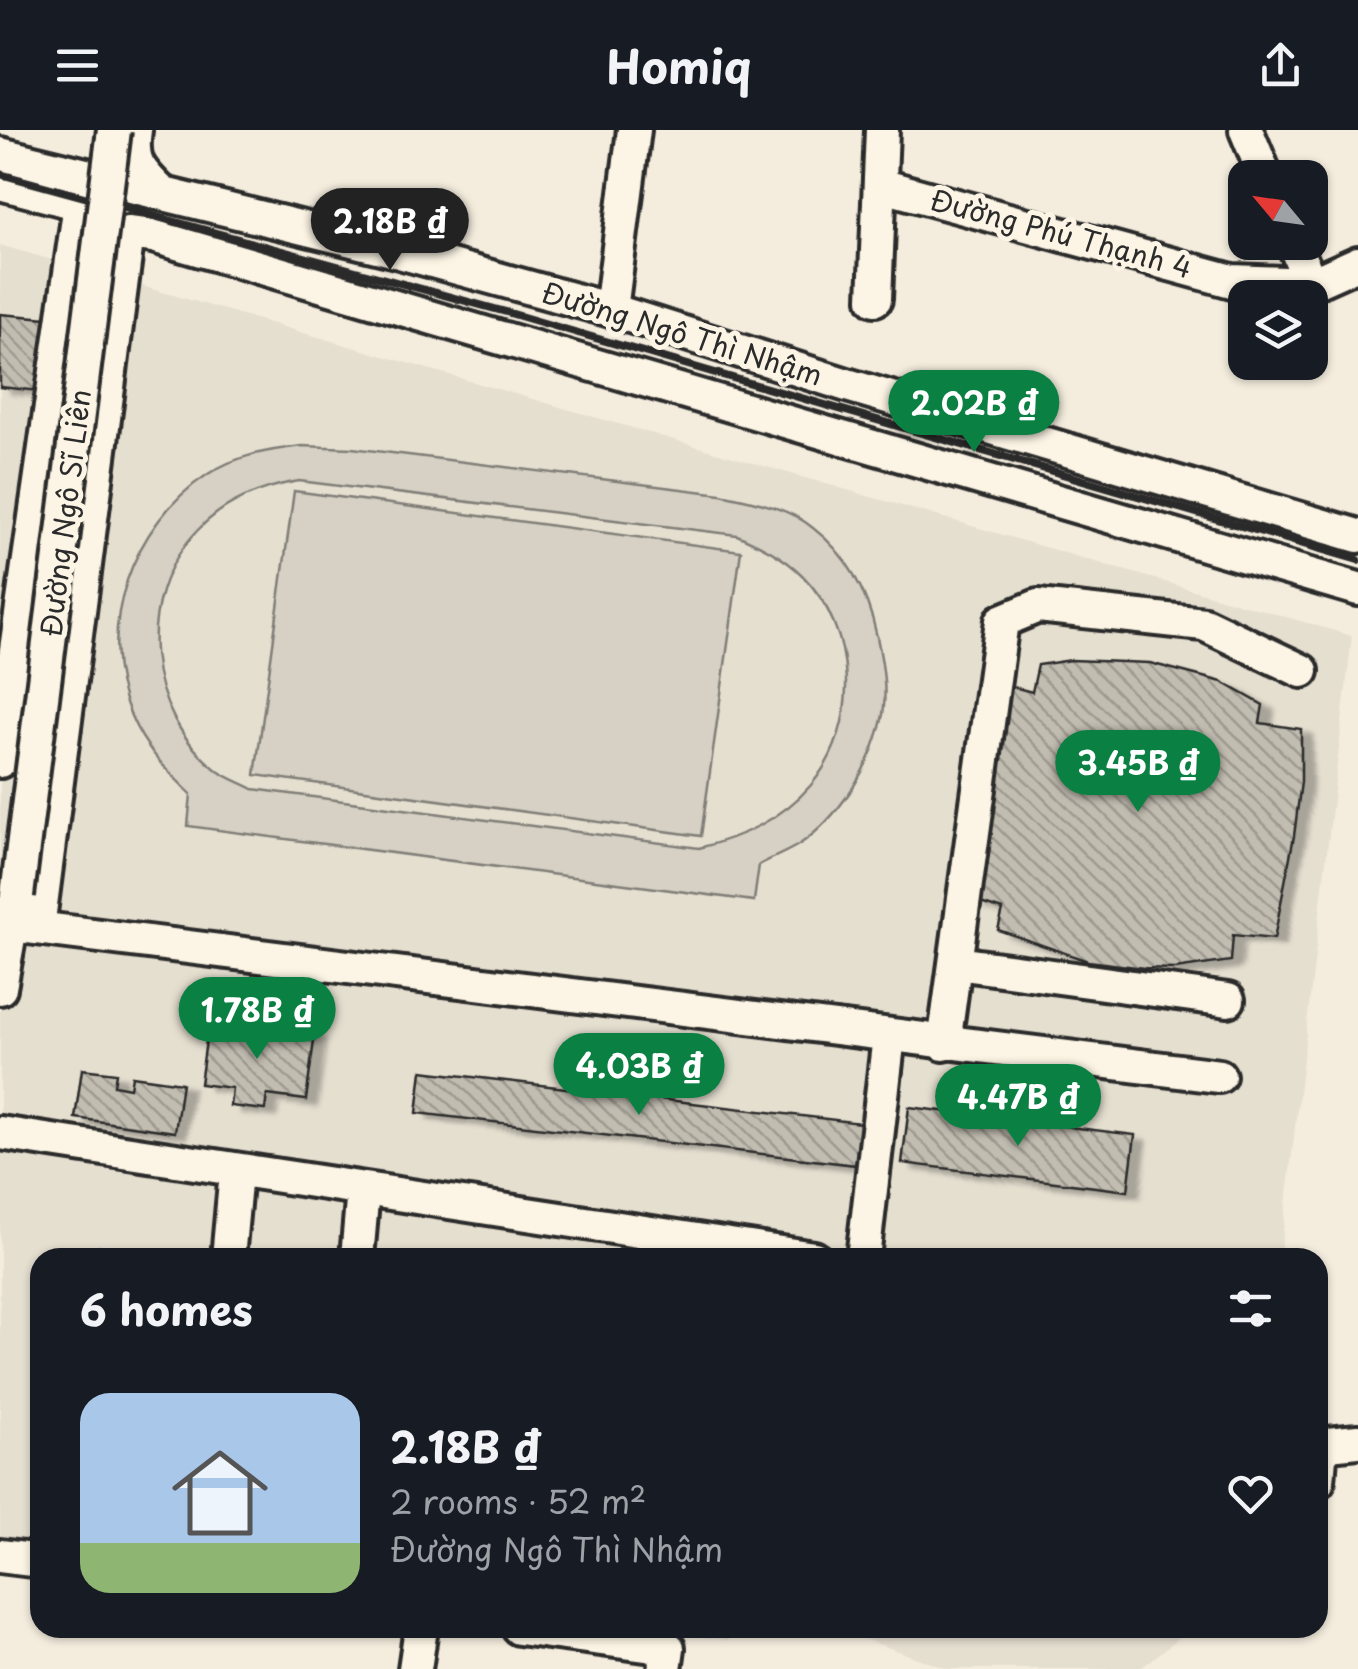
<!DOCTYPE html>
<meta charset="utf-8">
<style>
:root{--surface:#171b24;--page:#242831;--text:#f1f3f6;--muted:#9ea1a6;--accent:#0b8043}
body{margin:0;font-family:"Playpen Sans",sans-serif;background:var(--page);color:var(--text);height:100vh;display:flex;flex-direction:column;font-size:38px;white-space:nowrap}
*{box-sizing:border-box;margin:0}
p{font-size:32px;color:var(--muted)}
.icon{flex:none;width:55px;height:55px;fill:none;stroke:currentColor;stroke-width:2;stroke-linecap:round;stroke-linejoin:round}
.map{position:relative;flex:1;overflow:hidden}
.details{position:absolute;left:30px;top:1118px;width:1298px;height:390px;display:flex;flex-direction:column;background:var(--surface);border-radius:30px;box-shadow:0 2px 8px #0004}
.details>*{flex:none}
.needle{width:65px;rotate:299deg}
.fabs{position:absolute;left:1228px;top:30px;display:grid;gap:20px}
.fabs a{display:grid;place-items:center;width:100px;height:100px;border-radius:20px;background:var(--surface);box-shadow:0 2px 8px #0004;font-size:50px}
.price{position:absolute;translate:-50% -85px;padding:0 22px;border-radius:35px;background:var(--accent);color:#fff;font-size:32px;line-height:65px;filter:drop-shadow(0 2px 5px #0008)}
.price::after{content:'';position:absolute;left:50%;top:60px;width:30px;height:22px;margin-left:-15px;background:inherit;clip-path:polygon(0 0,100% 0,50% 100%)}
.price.active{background:#222;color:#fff}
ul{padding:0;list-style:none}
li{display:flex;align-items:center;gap:30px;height:250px;padding:0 50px}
li span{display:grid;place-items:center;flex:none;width:280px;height:200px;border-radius:30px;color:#555}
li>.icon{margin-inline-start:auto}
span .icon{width:120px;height:120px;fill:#fffc;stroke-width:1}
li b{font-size:42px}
h2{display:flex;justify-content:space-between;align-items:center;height:120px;padding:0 50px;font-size:42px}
header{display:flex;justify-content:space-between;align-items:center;height:130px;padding:0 50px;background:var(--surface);font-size:45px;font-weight:700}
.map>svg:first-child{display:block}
.built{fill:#e5dfd0}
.green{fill:#d6d1c4;stroke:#807e78;stroke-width:2.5;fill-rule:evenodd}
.building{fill:url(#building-back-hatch);stroke:#2b2b2b;stroke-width:2.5;filter:url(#shadow)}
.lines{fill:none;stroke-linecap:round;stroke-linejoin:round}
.minor-casing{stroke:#2b2b2b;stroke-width:40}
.minor{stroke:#fcf5e5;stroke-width:32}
.rail{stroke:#2b2b2b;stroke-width:8}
.minor-bridge-casing{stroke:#2b2b2b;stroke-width:40;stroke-linecap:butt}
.minor-bridge{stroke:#fcf5e5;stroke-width:32}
.labels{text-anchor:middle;stroke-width:10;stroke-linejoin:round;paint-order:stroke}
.street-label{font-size:28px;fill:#2b2b2b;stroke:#fcf5e5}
</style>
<header><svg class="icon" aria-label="menu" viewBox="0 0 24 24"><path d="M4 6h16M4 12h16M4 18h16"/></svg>Homiq<svg class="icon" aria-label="share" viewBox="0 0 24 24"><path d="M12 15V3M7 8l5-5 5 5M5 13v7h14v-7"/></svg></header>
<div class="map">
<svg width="1358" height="1539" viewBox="0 0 1358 1539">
<defs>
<pattern id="building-back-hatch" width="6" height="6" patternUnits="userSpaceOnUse" patternTransform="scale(2.5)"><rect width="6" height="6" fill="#c2bdb1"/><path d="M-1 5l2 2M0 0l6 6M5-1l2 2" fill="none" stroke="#9e9a90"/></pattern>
<filter id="shadow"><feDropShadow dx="11" dy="6" stdDeviation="2.5" flood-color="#0004"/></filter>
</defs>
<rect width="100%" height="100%" fill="#f4edde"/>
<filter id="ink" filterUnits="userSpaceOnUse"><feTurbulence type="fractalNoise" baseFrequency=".01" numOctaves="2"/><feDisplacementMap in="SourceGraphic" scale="20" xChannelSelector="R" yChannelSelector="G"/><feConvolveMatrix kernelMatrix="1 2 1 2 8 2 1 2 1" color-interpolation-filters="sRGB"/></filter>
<g filter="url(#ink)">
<g class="built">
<polygon points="0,115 1352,506 1280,1127 40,1128 40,1419 0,1414"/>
<polygon points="623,1498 735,1498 729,1510"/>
<polygon points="833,1498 1191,1498 1140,1539 948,1539"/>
</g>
<g class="green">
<path d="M302,316L352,318L721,364C752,371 788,377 813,398C848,425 868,464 877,507C883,535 889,568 880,597C868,641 838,688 800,714C787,722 772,728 759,735L754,771L188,696L191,664C167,641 144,617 131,586C93,499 132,394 208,344C237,325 269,320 302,316ZM299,351L737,405C760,415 783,426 802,445C857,500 861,596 811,655C781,690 741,707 699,718L253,659C242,653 228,648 218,641C144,584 132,470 197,401C223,372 262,357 299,351Z"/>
<polygon points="294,361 741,421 701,706 255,645"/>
</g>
<g class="building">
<polygon points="0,184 46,188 40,261 0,257"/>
<polygon points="1071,530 1150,533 1222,552 1263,575 1260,593 1301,599 1301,652 1294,706 1274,809 1233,805 1231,831 1175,839 1144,838 1088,831 998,800 1003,780 974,771 1006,555 1032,562 1038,535"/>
<polygon points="209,889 315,903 306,970 267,965 265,980 230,976 232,958 200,954"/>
<polygon points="82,939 116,943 114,955 130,958 132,946 182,953 175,1002 75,988"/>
<polygon points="422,941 861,993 856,1035 417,983"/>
<polygon points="909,977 1135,1005 1128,1061 902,1033"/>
<polygon points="98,1117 106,1128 86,1128"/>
</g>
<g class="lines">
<defs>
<g id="minor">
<path d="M135,0C130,33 140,41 162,63"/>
<polyline points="1246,0 1266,48"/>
<polyline points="0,24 385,118 611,180 847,255 1358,406"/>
<polyline points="0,53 80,74 0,631"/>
<polyline points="880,55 1232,151 1311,154 1358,133"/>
<polyline points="1293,112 1311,154"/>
<polyline points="875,169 882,0"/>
<polyline points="611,180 634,0"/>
<polyline points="0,788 12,795 1219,946"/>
<polyline points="38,798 128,103 153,106 1358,459"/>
<polyline points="956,833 1228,870"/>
<polyline points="0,858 15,774"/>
<polyline points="944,914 1002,491 1038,476 1204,494 1302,541"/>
<polyline points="0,1003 814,1128"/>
<polyline points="228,1128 236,1042"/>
<polyline points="357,1128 363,1060"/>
<polyline points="863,1128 889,906"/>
<polyline points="1318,1351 1320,1326 1328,1314 1358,1311"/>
<polyline points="0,1426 40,1431"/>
<polyline points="519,1498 668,1518 665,1539"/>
<polyline points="415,1539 421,1498"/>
</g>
</defs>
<use href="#minor" class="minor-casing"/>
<use href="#minor" class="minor"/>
<polyline class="rail" points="0,44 506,182 1358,430"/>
<defs>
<polyline id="minor-bridge" points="17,765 114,0"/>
</defs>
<use href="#minor-bridge" class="minor-bridge-casing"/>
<use href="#minor-bridge" class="minor-bridge"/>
</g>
</g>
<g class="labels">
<g class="street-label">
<text transform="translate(1061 104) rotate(15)" y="10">Đường Phú Thạnh 4</text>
<text transform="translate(682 204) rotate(17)" y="10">Đường Ngô Thì Nhậm</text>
<text transform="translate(66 383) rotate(-83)" y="10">Đường Ngô Sĩ Liên</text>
</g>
</g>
</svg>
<div class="fabs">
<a><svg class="needle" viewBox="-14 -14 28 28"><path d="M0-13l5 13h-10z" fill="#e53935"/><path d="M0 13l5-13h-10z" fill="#9ea1a6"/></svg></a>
<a><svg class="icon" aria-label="layers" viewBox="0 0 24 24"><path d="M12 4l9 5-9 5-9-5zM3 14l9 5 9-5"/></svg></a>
</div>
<b class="price active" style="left:390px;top:143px">2.18B ₫</b>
<b class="price" style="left:974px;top:325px">2.02B ₫</b>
<b class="price" style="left:1138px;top:685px">3.45B ₫</b>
<b class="price" style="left:257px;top:932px">1.78B ₫</b>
<b class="price" style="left:639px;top:988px">4.03B ₫</b>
<b class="price" style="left:1018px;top:1019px">4.47B ₫</b>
<section class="details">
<h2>6 homes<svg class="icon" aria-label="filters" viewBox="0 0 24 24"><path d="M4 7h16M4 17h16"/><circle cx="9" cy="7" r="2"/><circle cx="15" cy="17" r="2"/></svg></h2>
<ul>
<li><span style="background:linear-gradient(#a9c7e8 75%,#8fb573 0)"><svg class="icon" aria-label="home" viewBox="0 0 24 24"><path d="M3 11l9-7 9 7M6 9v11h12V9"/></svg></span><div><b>2.18B ₫</b><p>2 rooms · 52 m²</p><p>Đường Ngô Thì Nhậm</p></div><svg class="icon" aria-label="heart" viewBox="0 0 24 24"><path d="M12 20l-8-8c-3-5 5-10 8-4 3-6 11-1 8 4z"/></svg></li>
</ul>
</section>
</div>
